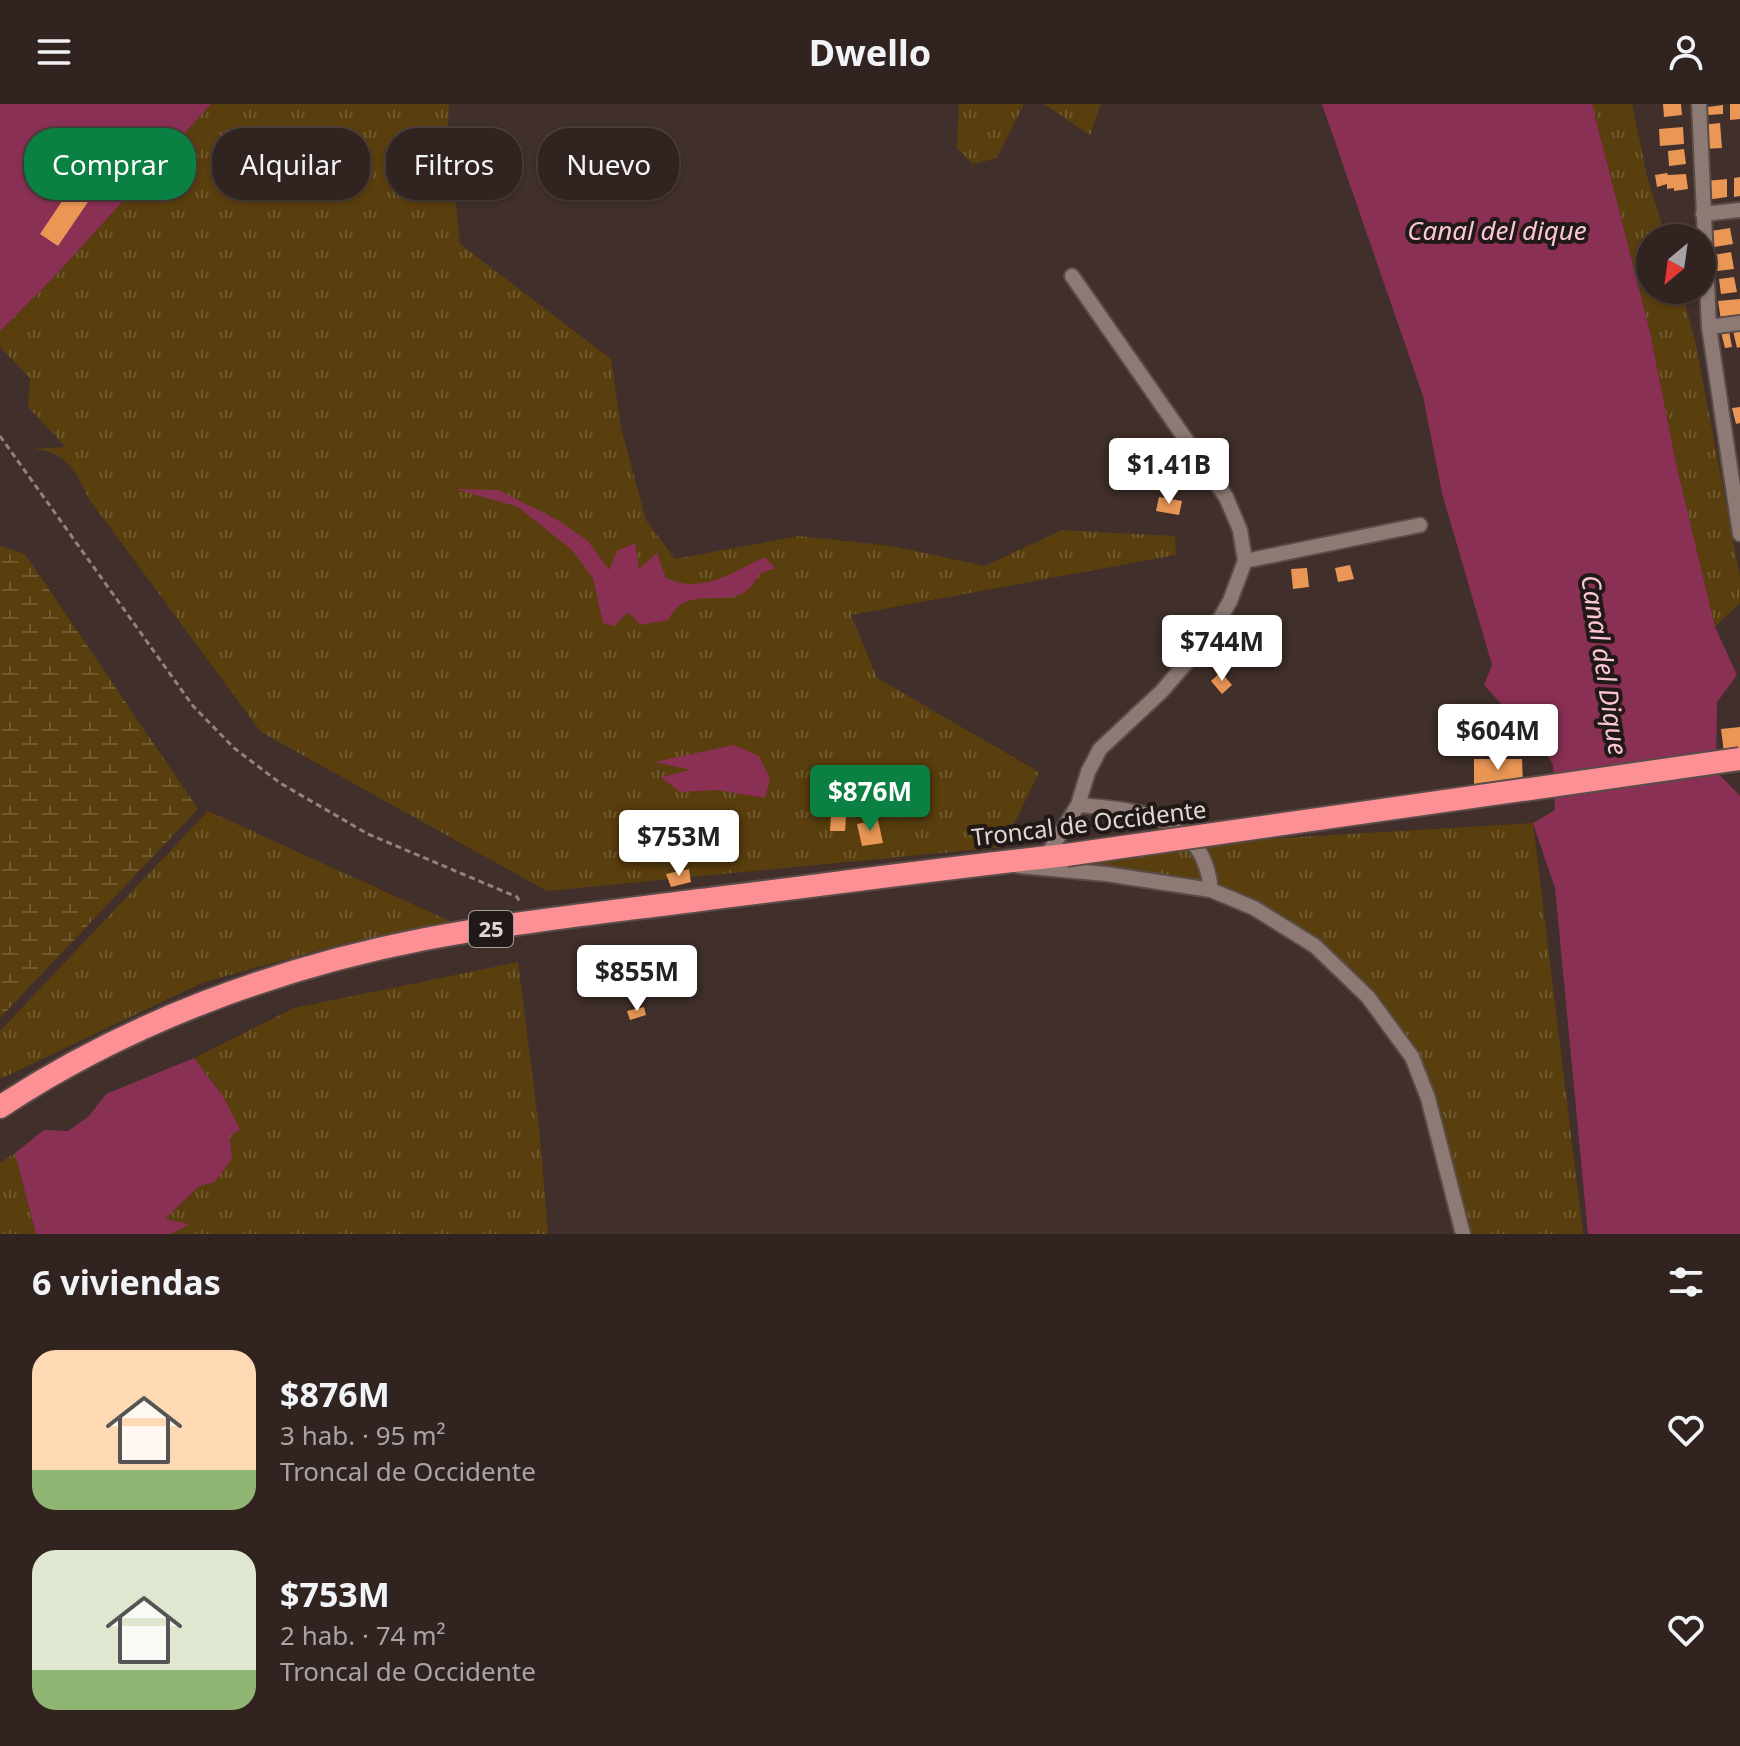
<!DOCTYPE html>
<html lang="es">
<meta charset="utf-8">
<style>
:root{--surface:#302320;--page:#382b29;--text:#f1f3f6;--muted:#a8a4a5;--line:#4b403e;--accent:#0b8043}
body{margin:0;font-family:"Noto Sans",sans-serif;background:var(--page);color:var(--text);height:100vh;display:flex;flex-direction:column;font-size:30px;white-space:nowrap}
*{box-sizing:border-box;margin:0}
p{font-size:26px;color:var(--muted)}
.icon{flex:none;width:44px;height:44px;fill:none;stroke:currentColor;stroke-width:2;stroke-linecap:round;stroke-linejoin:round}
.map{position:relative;height:1130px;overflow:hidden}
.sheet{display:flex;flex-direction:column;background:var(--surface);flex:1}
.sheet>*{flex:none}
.guide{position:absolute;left:24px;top:24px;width:800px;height:72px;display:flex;gap:16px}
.needle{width:52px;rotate:209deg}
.tools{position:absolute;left:1636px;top:120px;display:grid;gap:16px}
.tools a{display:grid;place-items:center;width:80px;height:80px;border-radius:50%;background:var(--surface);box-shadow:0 2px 6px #0004,0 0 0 2px var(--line);font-size:40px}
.price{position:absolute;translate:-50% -68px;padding:0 18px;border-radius:8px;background:#fff;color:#222;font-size:26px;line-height:52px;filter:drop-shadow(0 2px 4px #0008)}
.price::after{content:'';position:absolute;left:50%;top:48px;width:24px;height:18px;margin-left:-12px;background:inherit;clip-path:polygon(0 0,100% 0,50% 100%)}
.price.selected{background:var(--accent);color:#fff}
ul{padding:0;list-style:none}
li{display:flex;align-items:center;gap:24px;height:200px;padding:0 32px}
li span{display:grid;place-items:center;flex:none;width:224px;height:160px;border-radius:24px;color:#555}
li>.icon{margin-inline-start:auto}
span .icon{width:96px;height:96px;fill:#fffc;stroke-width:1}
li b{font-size:34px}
h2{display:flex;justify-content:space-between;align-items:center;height:96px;padding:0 32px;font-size:34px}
.chip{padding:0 28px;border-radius:32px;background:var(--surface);box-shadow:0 2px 6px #0004,0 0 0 2px var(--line);font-size:28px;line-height:72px}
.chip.selected{background:var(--accent);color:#fff}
header{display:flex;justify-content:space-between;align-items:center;height:104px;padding:0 32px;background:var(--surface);font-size:36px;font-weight:700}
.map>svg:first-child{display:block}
.grass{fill:url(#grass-tufts)}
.wetland{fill:url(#wetland-marsh)}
.water{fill:#8b3055}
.building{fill:#ea9755}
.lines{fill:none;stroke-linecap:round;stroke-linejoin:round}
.minor-casing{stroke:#5a4c48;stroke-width:18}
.highway-casing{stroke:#5a4c48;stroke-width:26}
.path{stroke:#90837e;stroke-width:3;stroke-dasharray:6 4;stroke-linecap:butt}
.minor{stroke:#8d7a74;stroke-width:14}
.highway{stroke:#fc9095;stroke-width:22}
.highway-bridge-casing{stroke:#5a4c48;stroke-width:26;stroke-linecap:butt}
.highway-bridge{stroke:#fc9095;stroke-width:22}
.labels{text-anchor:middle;stroke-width:8;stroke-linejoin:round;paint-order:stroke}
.shield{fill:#211917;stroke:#a79d9a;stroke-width:2}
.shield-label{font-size:22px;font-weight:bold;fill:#e0d6d2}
.street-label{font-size:24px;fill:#e0d6d2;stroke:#211917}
.water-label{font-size:26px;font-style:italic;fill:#fac5d5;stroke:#211917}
</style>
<header><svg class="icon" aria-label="menu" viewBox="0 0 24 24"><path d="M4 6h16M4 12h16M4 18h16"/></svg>Dwello<svg class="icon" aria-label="person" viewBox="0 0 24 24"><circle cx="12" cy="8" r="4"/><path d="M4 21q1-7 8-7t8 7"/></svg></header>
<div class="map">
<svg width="1740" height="1130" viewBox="0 0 1740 1130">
<defs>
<pattern id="grass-tufts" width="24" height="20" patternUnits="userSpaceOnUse" patternTransform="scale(2)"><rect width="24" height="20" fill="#593e0e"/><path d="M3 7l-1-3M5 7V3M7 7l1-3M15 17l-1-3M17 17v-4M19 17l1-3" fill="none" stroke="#715930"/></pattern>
<pattern id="wetland-marsh" width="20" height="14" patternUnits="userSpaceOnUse" patternTransform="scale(2)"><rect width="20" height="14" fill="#593e0e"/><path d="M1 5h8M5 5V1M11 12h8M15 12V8" fill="none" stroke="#715930"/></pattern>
</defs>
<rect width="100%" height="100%" fill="#402f2a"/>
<g class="grass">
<path d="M211,0H449L448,19L460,140L611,255L621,324L646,416L675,455L799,432L892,442L985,462L1062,426L1175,432L1176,451L851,511L877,574L1039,668L1003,743L547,787L261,628L89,395C75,367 67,348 33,345L66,343L28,303L30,274L0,243V227L53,174Z"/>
<polygon points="959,0 1024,0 997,54 973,60 957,44"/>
<polygon points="1044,0 1101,0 1090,31"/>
<polygon points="1592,0 1632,0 1647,72 1666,134 1650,134 1650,186 1681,186 1695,236 1740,473 1740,499 1715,523 1676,359 1650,228"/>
<polygon points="208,707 463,823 346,839 204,878 0,975 0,927"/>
<polygon points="1533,719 1583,1130 1466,1130 1412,953 1342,866 1211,786 885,758"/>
<polygon points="518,858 540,1032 548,1130 171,1130 187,1121 164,1115 199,1082 224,994 194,954 294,904"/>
<polygon points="15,1049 36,1130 0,1130 0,1059"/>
</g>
<polygon class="wetland" points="0,442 25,450 198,705 0,914"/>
<g class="water">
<polygon points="0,0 211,0 53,174 0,227"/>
<polygon points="1322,0 1592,0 1650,228 1676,359 1715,523 1737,571 1717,598 1716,667 1740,692 1740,1130 1588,1130 1555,784 1533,719 1555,706 1553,661 1528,619 1504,603 1484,581 1492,561 1442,389 1423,292"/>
<path d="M456,385L498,386L556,415L588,437L609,466L617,447L635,439L639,465L657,449L665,473C699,492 733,468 765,453L775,464L759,470C737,517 692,472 668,516L641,521L628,508L615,522L603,519L593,474L572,446L518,403Z"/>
<polygon points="734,641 759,652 770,674 765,694 716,686 680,688 661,673 691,666 655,658"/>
<polygon points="194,954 224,994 240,1026 230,1031 232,1055 215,1078 199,1082 165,1115 189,1120 171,1130 36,1130 15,1049 44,1026 68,1027 89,1012 106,990"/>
</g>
<g class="building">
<polygon points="1663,0 1681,0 1682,11 1664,13"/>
<polygon points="1730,0 1740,0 1740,15 1730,16"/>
<polygon points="1723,1 1723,10 1708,11 1708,3"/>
<polygon points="1720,19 1722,44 1702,45 1701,21"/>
<polygon points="1683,23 1684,40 1660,42 1659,25"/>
<polygon points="112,38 124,45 58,142 40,130 75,78 79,68 76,66 89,47 101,55"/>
<polygon points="1684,45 1686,60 1669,62 1668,47"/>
<polygon points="1667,69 1668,71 1686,70 1688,85 1674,87 1674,84 1667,85 1667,80 1657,83 1655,71"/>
<polygon points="1740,73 1740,92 1734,93 1734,74"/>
<polygon points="1727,75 1727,93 1706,96 1706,77"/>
<polygon points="1730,124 1733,140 1714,143 1711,127"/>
<polygon points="1688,127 1689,134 1673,134 1672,128"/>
<polygon points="1731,148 1734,165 1717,167 1714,151"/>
<polygon points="1734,173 1737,188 1721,190 1719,175"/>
<polygon points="1740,195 1740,214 1721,216 1718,197"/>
<polygon points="1740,226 1740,243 1737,244 1733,227"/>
<polygon points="1729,227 1732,243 1725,244 1721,228"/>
<polygon points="1740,303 1740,319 1736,320 1732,304"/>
<polygon points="1159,393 1182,397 1179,411 1156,407"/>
<polygon points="1350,461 1354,475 1338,478 1335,464"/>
<polygon points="1307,464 1309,483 1293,485 1291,465"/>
<polygon points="1221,568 1232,581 1222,590 1211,577"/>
<polygon points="1740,623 1740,647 1724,649 1721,625"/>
<polygon points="1474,655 1522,655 1523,680 1474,680"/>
<polygon points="831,712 846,713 845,727 830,727"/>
<polygon points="878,716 883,739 862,742 857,720"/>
<polygon points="689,765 691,778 671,783 666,770"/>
<polygon points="677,847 679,866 664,867 665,877 652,878 649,849"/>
<polygon points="645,856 651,883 620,890 614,862"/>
<polygon points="644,903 646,911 630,916 627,907"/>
</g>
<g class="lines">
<defs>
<g id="minor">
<polyline points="1699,0 1709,223 1740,430"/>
<polyline points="1703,110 1740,106"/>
<polyline points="1709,223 1740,219"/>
<polyline points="1245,457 1420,421"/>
<path d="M1078,701C1138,706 1204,711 1211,786"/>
<polyline points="1046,753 1078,701 1088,668 1100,645 1162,587 1212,529 1230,497 1245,457 1240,426 1226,393 1072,172"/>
<polyline points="1019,762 1106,770 1211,786 1254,804 1315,842 1368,893 1412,953 1428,994 1463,1130"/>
</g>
<path id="highway" d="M0,1003C127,919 276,864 425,835C516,818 608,808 700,796C822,781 944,764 1066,751"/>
</defs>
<use href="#minor" class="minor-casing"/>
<use href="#highway" class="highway-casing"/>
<polyline class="path" points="0,332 193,602 234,644 280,679 368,730 517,793 521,800"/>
<use href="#minor" class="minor"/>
<use href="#highway" class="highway"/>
<defs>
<polyline id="highway-bridge" points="1066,751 1740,655"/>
</defs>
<use href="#highway-bridge" class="highway-bridge-casing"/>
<use href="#highway-bridge" class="highway-bridge"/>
</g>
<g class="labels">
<rect class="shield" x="469" y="807" width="44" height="36" rx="6"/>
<g class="shield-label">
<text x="491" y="833">25</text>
</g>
<g class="street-label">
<text transform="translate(1089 720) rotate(-7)" y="8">Troncal de Occidente</text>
</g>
<g class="water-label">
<text x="1497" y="136">Canal del dique</text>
<text transform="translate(1604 561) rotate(81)" y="9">Canal del Dique</text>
</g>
</g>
</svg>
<div class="tools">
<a><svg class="needle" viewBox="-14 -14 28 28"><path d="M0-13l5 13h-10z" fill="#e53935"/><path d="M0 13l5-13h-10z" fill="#a8a4a5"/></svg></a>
</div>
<b class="price" style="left:1169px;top:402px">$1.41B</b>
<b class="price" style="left:1222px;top:579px">$744M</b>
<b class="price" style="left:1498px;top:668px">$604M</b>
<b class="price selected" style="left:870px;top:729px">$876M</b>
<b class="price" style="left:679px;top:774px">$753M</b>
<b class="price" style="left:637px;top:909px">$855M</b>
<div class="guide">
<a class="chip selected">Comprar</a>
<a class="chip">Alquilar</a>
<a class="chip">Filtros</a>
<a class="chip">Nuevo</a>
</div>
</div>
<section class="sheet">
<h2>6 viviendas<svg class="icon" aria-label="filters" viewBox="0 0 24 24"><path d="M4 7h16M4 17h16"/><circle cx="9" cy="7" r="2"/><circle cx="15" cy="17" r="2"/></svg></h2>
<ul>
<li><span style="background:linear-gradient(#ffd9b3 75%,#8fb573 0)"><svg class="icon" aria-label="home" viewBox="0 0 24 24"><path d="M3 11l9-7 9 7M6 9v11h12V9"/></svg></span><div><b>$876M</b><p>3 hab. · 95 m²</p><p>Troncal de Occidente</p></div><svg class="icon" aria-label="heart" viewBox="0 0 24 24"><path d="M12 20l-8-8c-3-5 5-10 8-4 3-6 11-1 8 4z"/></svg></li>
<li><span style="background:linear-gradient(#dfe7d0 75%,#8fb573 0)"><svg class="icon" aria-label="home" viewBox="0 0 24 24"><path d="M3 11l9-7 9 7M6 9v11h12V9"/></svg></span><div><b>$753M</b><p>2 hab. · 74 m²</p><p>Troncal de Occidente</p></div><svg class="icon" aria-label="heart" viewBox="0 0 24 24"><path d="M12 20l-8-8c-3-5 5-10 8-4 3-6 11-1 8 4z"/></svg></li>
</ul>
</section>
